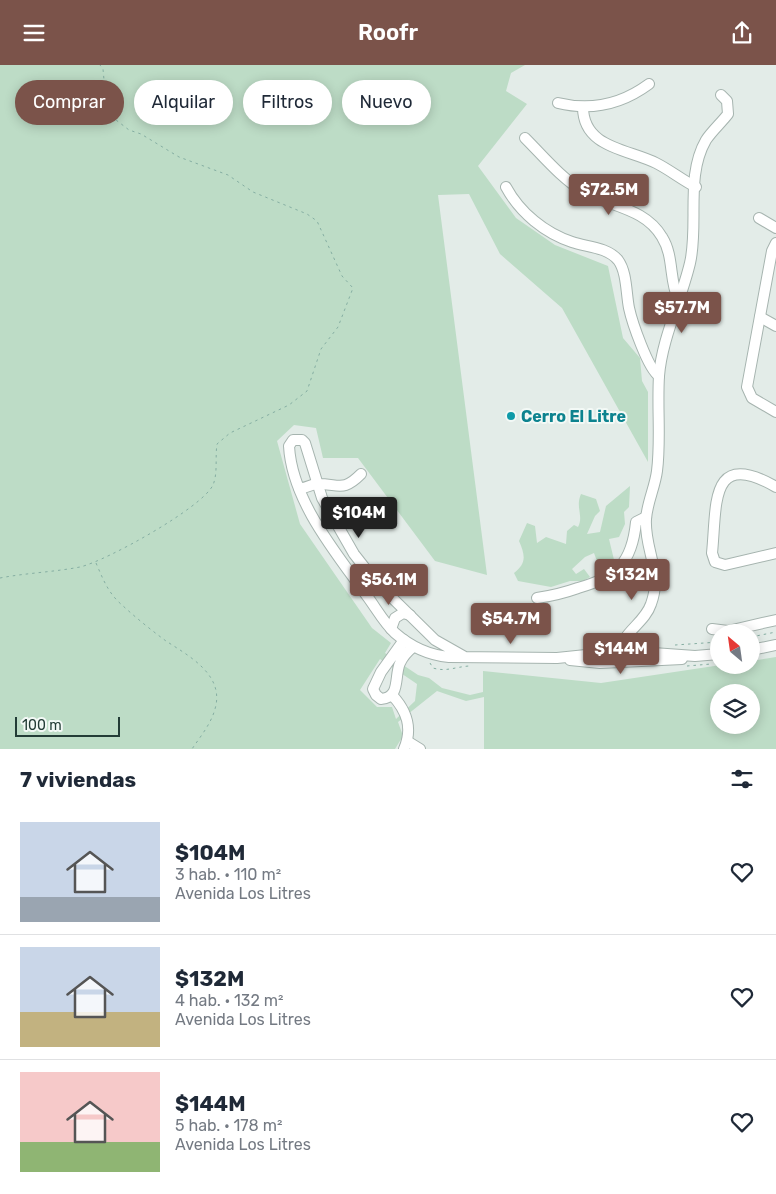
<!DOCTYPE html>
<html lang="es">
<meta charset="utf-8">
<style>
:root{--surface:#fff;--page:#f2f2f3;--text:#1f2937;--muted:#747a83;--line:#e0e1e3;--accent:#7b534a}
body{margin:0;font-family:Rubik,sans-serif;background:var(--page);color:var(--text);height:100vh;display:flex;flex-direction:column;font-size:19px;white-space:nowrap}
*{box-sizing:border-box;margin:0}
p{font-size:16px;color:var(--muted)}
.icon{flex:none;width:28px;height:28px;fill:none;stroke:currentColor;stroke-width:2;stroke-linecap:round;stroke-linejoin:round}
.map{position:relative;height:684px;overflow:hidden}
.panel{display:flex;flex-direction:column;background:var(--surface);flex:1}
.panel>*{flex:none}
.guide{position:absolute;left:15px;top:15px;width:500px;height:45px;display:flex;gap:10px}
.needle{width:32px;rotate:331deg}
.buttons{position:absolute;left:710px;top:559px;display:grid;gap:10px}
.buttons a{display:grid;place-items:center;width:50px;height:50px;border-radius:50%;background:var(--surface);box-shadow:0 2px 12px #0003;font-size:25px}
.scale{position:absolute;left:15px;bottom:12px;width:105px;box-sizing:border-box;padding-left:5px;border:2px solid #233c36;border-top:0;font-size:14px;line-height:18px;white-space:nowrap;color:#233c36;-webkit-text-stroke:4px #f3f9f6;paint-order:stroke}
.price{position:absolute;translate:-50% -42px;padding:0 11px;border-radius:5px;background:var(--accent);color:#fff;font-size:16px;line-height:32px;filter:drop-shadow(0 1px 2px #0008)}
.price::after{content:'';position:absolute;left:50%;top:30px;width:15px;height:11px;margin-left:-8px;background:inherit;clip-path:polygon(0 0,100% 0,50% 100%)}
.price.on{background:#222;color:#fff}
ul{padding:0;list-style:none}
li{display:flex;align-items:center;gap:15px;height:125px;padding:0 20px}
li+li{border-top:1px solid var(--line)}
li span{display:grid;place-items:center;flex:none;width:140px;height:100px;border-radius:0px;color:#555}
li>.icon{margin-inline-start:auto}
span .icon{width:60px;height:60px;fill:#fffc;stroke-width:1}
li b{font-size:21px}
h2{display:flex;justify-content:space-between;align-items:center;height:60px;padding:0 20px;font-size:21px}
.tag{padding:0 18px;border-radius:22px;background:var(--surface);box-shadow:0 2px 12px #0003;font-size:18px;line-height:45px}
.tag.on{background:var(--accent);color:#fff}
header{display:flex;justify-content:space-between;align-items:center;height:65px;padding:0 20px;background:var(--accent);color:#fff;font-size:22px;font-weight:600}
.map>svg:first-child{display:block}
.green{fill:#bddcc6;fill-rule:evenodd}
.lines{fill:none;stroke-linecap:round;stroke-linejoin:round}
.minor-casing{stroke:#a6b4af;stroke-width:12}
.path{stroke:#85aea2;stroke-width:1;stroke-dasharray:2.5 4;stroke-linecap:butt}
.minor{stroke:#fff;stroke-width:10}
.culture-dot{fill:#0f9aa8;stroke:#f3f9f6;stroke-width:2}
.labels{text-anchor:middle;stroke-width:4;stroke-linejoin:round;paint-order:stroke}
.culture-label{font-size:16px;font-weight:bold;fill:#0d838f;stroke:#f3f9f6;text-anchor:start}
</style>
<header><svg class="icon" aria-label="menu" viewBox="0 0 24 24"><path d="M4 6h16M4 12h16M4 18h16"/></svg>Roofr<svg class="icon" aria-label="share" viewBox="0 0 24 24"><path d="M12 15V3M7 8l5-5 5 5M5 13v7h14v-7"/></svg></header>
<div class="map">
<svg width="776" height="684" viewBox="0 0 776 684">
<rect width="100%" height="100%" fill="#e3ece8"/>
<g class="green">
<path d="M0,0H525L511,8L506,26L527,39L478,101L516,153L555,180L608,201L623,273L640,293L642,316L648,327V397L562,243L500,189L469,129L438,130L487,510L435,496L358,393H323L316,363L294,360L277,376L300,459L372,563L391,578L385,588L418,610L429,613L442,623L470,630L483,627V606L601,618L721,600H751V596L776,592V684H484V632L466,636L437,626L398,657L403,671L395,684H0ZM380,594L417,619L415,636L396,654L392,642H377L360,625ZM719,628H751V660H719Z"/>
<path d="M630,421L629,442L624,447L625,459L619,472L609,474L615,499L605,504L599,502L594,488L585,492L572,504L576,509L584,504L590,512L583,516H570L551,522L518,516L514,508C527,498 525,490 519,476L527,458L535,461L537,478L546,472L566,479L567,466L574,460L578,462C584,451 575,442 581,429L596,434L600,446L595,451L587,469L600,467L606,441Z"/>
</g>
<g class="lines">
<defs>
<g id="minor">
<path d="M558,38C591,46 622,39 649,19"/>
<path d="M583,42C583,83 628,84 656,98C670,105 682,115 696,122"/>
<path d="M525,73C544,92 561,113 584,127C611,142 645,143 662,172C674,191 669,214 678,234"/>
<path d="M506,122C520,148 545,168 572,177C587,182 607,182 618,195C627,207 626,228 629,243C632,257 648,304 659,311"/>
<polyline points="759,153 776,163"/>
<polyline points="776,178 772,186 747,322 752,333 776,347"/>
<polyline points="760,252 776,261"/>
<path d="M776,422C709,383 717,440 712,488L715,497L725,500L776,488"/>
<path d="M299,423C307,424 312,418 318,419C340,419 343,427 361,409"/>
<path d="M537,533C551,531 564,528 578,523C617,512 632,498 636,457L646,452"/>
<polyline points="391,564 395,553 403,548 410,550"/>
<polyline points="712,564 728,566 776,555"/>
<path d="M404,575L381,607L373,624L376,630L381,634C401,633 394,611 400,598C403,591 408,586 413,582"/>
<path d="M624,575C632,562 646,554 651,539C663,507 644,484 646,454C647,438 655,422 657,406C661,375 657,343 659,311C662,273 681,236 690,198C699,160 685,111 706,75C712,66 721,58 728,49L727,36L721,30"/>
<polyline points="751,585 776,580"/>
<path d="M465,592L435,575L376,517L354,489L322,433L305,378L302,375H293L289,381C292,436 336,488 367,531C376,543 384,558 395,568C411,582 428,590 449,592L557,593L625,586L695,591L719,589"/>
<polyline points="570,595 600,598 682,594"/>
<path d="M392,630C407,646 413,663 404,684"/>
<polyline points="407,676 420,684"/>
</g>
</defs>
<use href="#minor" class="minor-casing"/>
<g class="path">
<path d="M96,498C103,514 108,528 122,540C135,552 151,565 166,576C189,591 225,610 215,644C211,659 200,672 192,684"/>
<path d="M0,513C26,508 54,507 80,502C106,496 202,443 213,420C218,408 215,392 217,379L230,368L289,340L307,326L321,284L338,262L353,223L342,211L317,156L307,149L253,127L228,110L179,92L141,69L129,65L107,48L100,39L99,29L104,15L103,4L100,0"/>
<polyline points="751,572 776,567"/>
<polyline points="675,580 719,577"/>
<path d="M430,598L433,603C446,607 455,602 469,601"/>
<polyline points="687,601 711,599"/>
</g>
<use href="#minor" class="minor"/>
</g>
<circle class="culture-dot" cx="511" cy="351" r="5"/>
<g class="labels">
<g class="culture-label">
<text x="521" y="357">Cerro El Litre</text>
</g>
</g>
</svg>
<div class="buttons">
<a><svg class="needle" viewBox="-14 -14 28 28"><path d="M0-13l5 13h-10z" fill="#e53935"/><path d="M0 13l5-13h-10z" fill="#747a83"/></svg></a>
<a><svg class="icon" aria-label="layers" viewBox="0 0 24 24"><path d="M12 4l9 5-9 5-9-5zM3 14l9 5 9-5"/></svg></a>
</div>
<div class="scale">100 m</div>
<b class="price" style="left:609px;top:151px">$72.5M</b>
<b class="price" style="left:682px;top:269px">$57.7M</b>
<b class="price on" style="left:359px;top:474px">$104M</b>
<b class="price" style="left:632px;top:536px">$132M</b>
<b class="price" style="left:389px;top:541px">$56.1M</b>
<b class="price" style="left:511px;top:580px">$54.7M</b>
<b class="price" style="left:621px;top:610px">$144M</b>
<div class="guide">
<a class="tag on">Comprar</a>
<a class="tag">Alquilar</a>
<a class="tag">Filtros</a>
<a class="tag">Nuevo</a>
</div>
</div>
<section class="panel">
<h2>7 viviendas<svg class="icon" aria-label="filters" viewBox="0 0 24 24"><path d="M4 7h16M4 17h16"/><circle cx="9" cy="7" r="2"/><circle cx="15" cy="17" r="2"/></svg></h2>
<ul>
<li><span style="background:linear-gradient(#c9d6e8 75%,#9aa5b1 0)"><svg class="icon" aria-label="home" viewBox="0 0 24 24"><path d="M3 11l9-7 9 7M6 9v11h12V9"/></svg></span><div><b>$104M</b><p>3 hab. · 110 m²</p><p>Avenida Los Litres</p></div><svg class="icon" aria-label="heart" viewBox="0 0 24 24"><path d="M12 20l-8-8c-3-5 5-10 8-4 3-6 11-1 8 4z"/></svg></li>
<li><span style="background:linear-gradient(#c9d6e8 65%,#c2b280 0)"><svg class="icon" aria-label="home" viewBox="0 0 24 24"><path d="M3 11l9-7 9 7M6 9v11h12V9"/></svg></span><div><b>$132M</b><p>4 hab. · 132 m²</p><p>Avenida Los Litres</p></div><svg class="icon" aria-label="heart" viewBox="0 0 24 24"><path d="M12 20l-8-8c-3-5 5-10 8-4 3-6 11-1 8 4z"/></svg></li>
<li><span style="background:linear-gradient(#f6c9c9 70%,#8fb573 0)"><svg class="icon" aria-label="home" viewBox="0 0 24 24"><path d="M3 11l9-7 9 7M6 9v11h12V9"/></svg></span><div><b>$144M</b><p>5 hab. · 178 m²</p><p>Avenida Los Litres</p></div><svg class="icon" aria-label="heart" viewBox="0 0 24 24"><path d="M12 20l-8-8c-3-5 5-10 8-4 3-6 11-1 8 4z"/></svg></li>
</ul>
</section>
